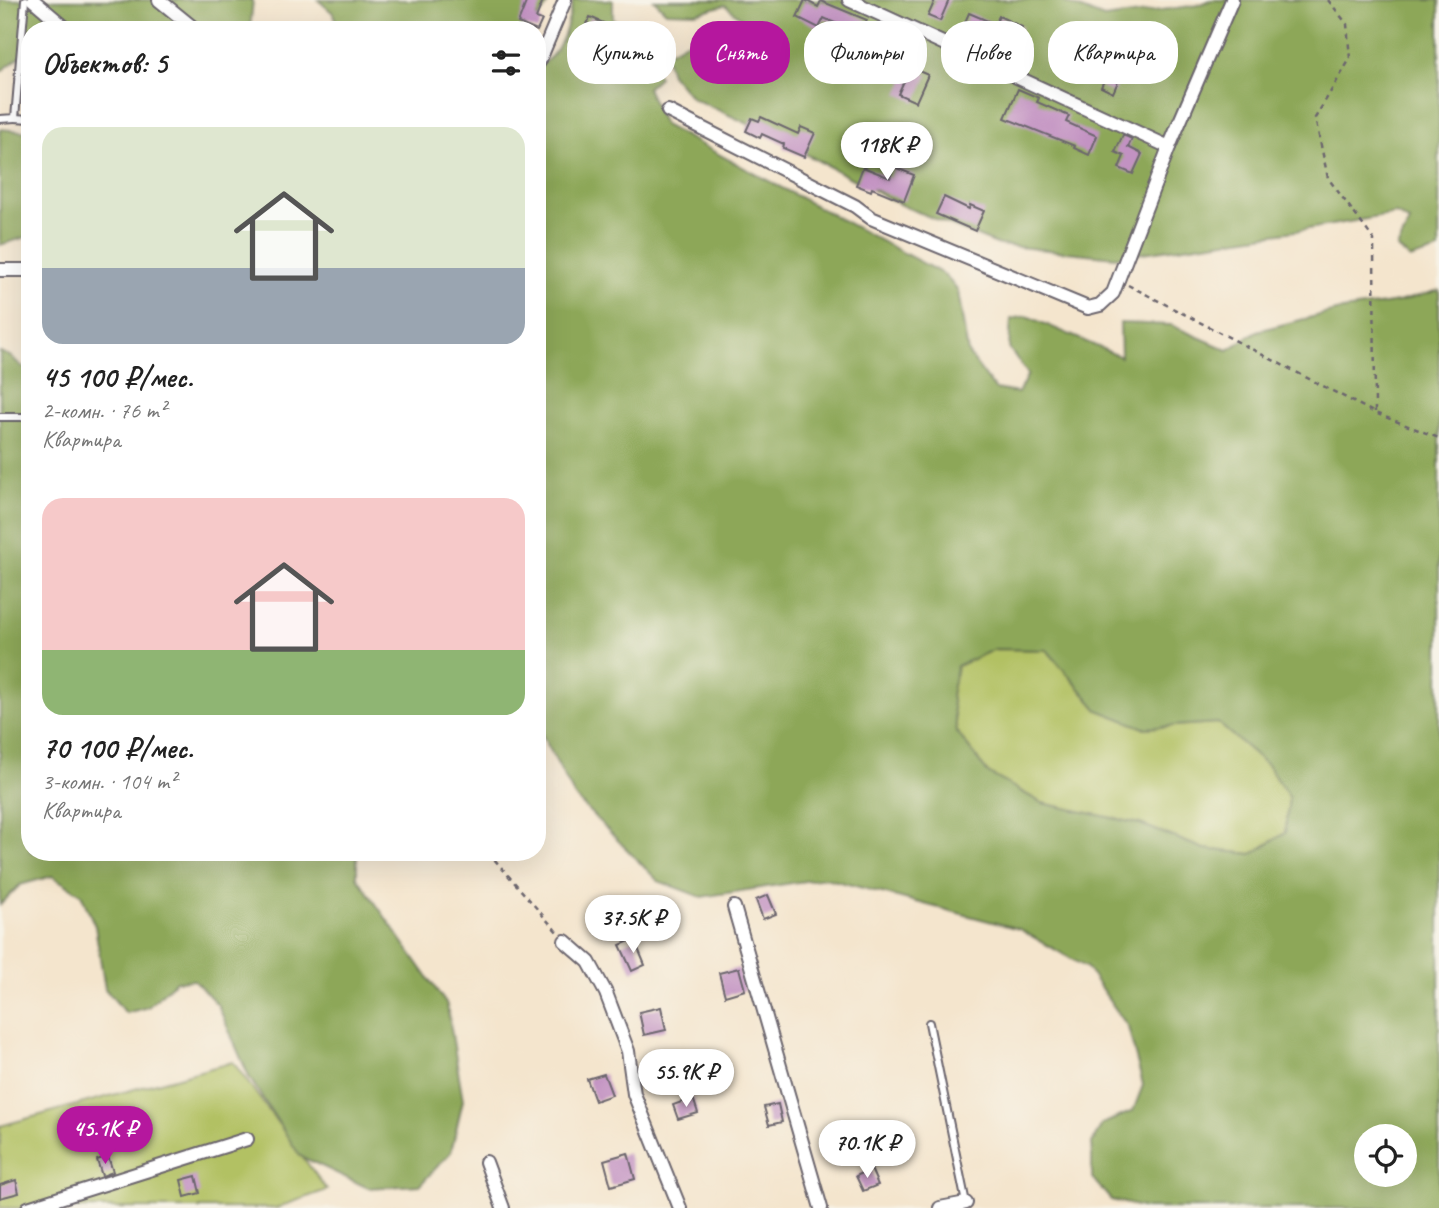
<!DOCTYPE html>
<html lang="ru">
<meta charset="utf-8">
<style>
:root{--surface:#fff;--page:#f2f2f2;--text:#222;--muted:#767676;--accent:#b5179e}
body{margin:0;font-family:Caveat,sans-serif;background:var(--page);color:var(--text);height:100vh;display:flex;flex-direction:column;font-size:26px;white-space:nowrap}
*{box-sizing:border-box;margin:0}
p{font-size:23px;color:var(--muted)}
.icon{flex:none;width:38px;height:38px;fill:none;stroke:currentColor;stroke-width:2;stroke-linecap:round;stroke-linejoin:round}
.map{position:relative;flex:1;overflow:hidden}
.details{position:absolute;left:21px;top:21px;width:525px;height:840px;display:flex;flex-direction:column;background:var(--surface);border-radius:28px;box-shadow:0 7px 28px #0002}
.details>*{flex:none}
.banner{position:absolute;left:567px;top:21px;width:665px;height:63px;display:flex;gap:14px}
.fabs{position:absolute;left:1354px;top:1124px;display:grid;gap:14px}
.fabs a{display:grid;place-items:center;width:63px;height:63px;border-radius:50%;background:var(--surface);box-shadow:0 7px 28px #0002;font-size:35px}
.price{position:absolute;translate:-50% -60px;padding:0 16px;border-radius:24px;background:#fff;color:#222;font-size:23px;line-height:46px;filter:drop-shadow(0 2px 4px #0008)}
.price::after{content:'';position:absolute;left:50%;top:42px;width:21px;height:16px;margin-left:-10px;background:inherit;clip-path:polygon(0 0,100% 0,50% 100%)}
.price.on{background:var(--accent);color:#fff}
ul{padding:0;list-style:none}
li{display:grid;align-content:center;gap:14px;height:371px;padding:0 21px}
li span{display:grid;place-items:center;height:217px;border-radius:21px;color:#555}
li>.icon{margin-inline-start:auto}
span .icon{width:126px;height:126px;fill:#fffc;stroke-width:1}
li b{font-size:30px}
h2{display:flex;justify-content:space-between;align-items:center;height:84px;padding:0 21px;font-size:30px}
.chip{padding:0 24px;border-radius:28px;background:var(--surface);box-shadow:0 7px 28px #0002;font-size:24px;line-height:63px}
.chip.on{background:var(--accent);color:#fff}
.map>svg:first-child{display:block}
.green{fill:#b2c163;stroke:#6a724f;stroke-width:2}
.forest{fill:#8da759;stroke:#58644a;stroke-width:2;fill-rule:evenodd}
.building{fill:#c292c2}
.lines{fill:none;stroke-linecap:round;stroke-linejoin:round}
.service-casing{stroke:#6c666e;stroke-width:10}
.minor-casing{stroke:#6c666e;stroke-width:16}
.path{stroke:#6c666e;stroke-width:2.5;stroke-dasharray:5 5;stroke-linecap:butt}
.service{stroke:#fff;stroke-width:6}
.minor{stroke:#fff;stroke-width:12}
</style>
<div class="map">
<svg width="1439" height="1208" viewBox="0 0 1439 1208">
<rect width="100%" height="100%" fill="#f7f3e8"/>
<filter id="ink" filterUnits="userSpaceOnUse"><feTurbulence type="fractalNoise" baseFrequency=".0143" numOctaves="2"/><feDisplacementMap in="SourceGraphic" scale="14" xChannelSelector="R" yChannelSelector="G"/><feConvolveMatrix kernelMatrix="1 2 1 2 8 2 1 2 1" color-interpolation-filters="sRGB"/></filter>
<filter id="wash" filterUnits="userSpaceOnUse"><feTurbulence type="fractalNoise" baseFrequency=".00686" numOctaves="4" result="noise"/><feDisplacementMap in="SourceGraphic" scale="28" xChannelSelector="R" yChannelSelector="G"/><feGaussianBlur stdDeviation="1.57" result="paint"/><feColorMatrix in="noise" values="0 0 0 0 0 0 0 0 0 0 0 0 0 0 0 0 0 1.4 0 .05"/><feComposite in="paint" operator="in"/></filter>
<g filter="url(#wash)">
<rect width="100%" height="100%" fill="#f4e5cd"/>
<g class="green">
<polygon points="995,649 1047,650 1098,710 1144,728 1218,723 1267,765 1289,797 1285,833 1252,854 1204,849 1140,824 1042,803 988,773 957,732 951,695 957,666"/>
<polygon points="233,1062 327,1190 276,1208 0,1208 0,1126"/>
</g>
<g class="forest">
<polygon points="0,0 253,0 250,30 30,30 30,53 23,55 0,72"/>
<polygon points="318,0 547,0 547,6 535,22 519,30 339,30 333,13"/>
<path d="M573,0H613V18L640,46L659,77L647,88L664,125L945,275L958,291L968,353L995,389L1018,393L1028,374L1009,348L1011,319L1027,316L1121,357L1120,323L1171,325L1228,350L1257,331L1336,311L1398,302L1439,290V1208H1146L1111,1200L1092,1178V1143L1102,1124L1133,1111L1143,1085L1128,1027L1087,968L1019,929L825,878L701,897L658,881L575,797L537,725V67C563,54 568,25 573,0ZM995,649L1047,650L1098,710L1144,728L1218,723L1267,765L1289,797L1285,833L1252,854L1204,849L1140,824L1042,803L988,773L957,732L951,695L957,666ZM1367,1136H1405V1174H1367Z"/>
<polygon points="654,0 1059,0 1104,18 1198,5 1211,0 1439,0 1439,250 1410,259 1397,248 1410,222 1396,214 1302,230 1115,257 999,245 903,206 757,128 692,98 671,74 665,54 693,38 722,41 753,67 773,60 766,38 725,5 696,13 666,12"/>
<polygon points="0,129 30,132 30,236 0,245"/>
<polygon points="0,352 10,356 30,373 30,852 357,852 357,877 447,1005 463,1100 451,1152 420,1185 368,1188 300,1156 249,1077 218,1005 194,980 176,981 148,1007 126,1013 105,989 95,926 81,894 52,876 20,885 0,905"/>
</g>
<g id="blocks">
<g class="building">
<polygon points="527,0 543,0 536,18 542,20 537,31 518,23"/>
<polygon points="805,0 818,7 821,1 867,20 858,41 841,33 844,27 824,18 819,28 797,17"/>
<polygon points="935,0 949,0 940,21 928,16"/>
<polygon points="969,13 995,24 999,16 1022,27 1011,49 983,36 982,40 961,31"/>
<polygon points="590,17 608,25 602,41 583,33"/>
<polygon points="1086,33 1098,37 1094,48 1082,43"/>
<polygon points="1112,63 1124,68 1113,93 1101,87"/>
<polygon points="907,66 928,75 916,102 898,94 904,81 901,80"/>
<polygon points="1018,89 1039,98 1037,102 1069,116 1066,122 1097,136 1089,155 1074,148 1075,146 1005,118"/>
<polygon points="761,117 798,134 801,127 815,133 804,157 783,148 784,144 762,134 760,138 746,131 752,118 759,121"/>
<polygon points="1123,135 1132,139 1128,147 1142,154 1133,174 1119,168 1124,156 1115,152"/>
<polygon points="863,167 890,178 894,167 914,175 904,201 872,188 871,191 856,185"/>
<polygon points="944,197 969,209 970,205 984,211 975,231 936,214"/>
<polygon points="768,895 776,914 763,919 756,900"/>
<polygon points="634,939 645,965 632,971 620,945"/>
<polygon points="739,968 745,990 725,996 719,973"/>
<polygon points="661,1007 666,1030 644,1035 639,1012"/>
<polygon points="604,1074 612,1095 595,1101 587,1079"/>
<polygon points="693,1098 698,1113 678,1119 673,1105"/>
<polygon points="778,1104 782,1122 769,1125 764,1107"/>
<polygon points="628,1153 635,1179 611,1186 604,1160"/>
<polygon points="108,1156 113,1172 102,1176 97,1160"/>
<polygon points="871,1169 878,1185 863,1191 856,1176"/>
<polygon points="196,1176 200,1193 185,1197 181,1180"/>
<polygon points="16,1180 19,1193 0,1198 0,1185"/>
</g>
</g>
</g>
<g filter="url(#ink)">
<use href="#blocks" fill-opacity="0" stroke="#6c666e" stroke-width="2"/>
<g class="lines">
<defs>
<g id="service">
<polyline points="15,118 30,119"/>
<polyline points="0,119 15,118 25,0"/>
<polyline points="0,417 30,417"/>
<polyline points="929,1023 966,1203"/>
</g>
<g id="minor">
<polyline points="33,0 68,30"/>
<polyline points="159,0 191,26 192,30"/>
<polyline points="849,0 1169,147 1232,0"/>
<polyline points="539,62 565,0"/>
<polyline points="668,111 855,206 871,218 1088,308 1100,305 1113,293 1169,147"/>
<polyline points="0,270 30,270"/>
<polyline points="734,907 821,1208"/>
<polyline points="565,941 589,962 606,993 628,1051 634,1094 680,1208"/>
<polyline points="486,1162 503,1208"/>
<polyline points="28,1208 247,1139"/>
<polyline points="940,1208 966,1203"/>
</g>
</defs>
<use href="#service" class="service-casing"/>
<use href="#minor" class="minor-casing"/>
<g class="path">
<polyline points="1328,0 1347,24 1350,59 1315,118 1328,178 1374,240 1375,413"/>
<polyline points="1128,285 1375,413 1439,438"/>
<polyline points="488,852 558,933"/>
</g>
<use href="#service" class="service"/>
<use href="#minor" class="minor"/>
</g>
</g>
</svg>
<div class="fabs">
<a><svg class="icon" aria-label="locate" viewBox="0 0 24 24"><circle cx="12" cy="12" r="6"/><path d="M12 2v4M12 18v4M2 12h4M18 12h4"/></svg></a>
</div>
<b class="price" style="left:887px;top:182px">118K ₽</b>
<b class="price" style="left:633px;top:955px">37.5K ₽</b>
<b class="price" style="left:686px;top:1109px">55.9K ₽</b>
<b class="price on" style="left:105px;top:1166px">45.1K ₽</b>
<b class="price" style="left:867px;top:1180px">70.1K ₽</b>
<div class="banner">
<a class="chip">Купить</a>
<a class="chip on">Снять</a>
<a class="chip">Фильтры</a>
<a class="chip">Новое</a>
<a class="chip">Квартира</a>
</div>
<section class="details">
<h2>Объектов: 5<svg class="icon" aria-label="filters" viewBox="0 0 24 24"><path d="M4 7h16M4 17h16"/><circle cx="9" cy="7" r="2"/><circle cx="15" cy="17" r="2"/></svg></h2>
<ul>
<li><span style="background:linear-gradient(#dfe7d0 65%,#9aa5b1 0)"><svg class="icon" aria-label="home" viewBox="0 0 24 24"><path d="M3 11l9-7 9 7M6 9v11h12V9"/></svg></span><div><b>45 100 ₽/мес.</b><p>2-комн. · 76 m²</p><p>Квартира</p></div></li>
<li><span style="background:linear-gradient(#f6c9c9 70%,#8fb573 0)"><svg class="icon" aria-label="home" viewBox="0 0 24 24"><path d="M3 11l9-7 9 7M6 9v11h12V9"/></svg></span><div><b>70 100 ₽/мес.</b><p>3-комн. · 104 m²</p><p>Квартира</p></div></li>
</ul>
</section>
</div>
